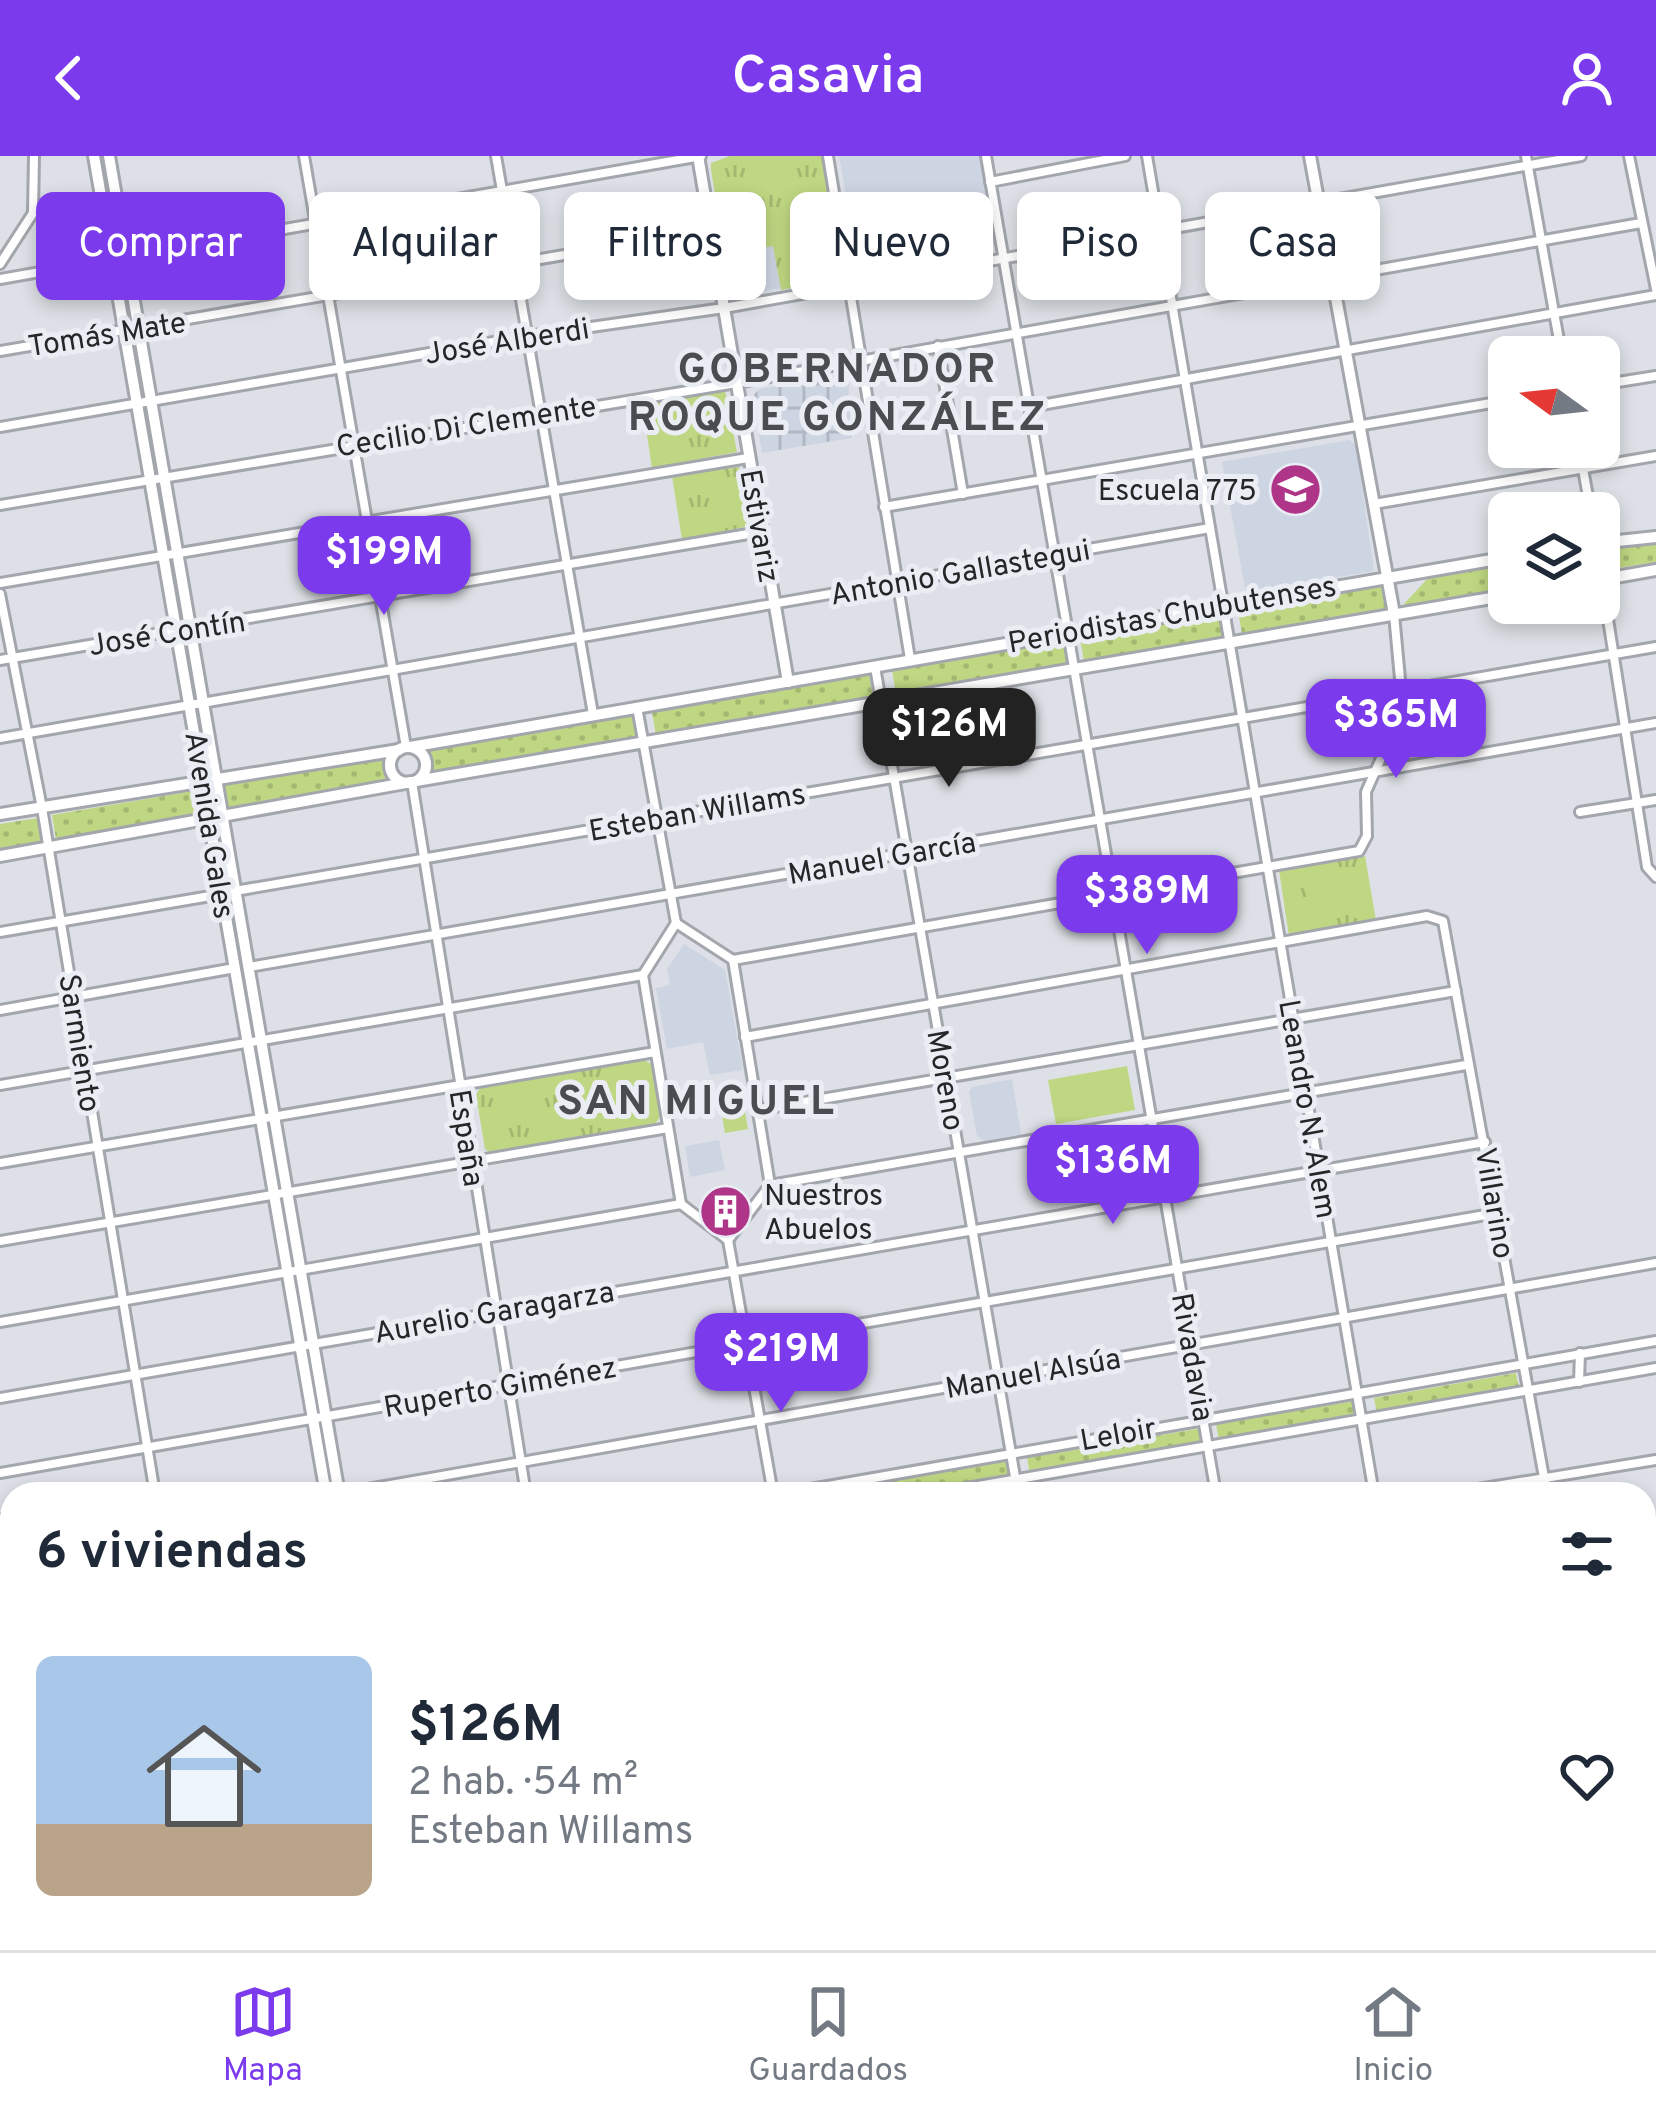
<!DOCTYPE html>
<html lang="es">
<meta charset="utf-8">
<style>
:root{--surface:#fff;--page:#f2f2f3;--text:#1f2937;--muted:#747a83;--line:#e0e1e3;--accent:#7c3aed}
body{margin:0;font-family:Overpass,sans-serif;background:var(--page);color:var(--text);height:100vh;display:flex;flex-direction:column;font-size:45px;white-space:nowrap}
*{box-sizing:border-box;margin:0}
p{font-size:39px;color:var(--muted)}
.icon{flex:none;width:66px;height:66px;fill:none;stroke:currentColor;stroke-width:2;stroke-linecap:round;stroke-linejoin:round}
.map{position:relative;flex:1;overflow:hidden}
.sheet{position:absolute;left:0px;top:1326px;width:1656px;height:468px;display:flex;flex-direction:column;background:var(--surface);border-radius:36px 36px 0 0;box-shadow:0 6px 18px #0003}
.sheet>*{flex:none}
.guide{position:absolute;left:36px;top:36px;width:1584px;height:108px;display:flex;gap:24px}
.needle{width:78px;rotate:285deg}
.buttons{position:absolute;left:1488px;top:180px;display:grid;gap:24px}
.buttons a{display:grid;place-items:center;width:132px;height:132px;border-radius:18px;background:var(--surface);box-shadow:0 6px 18px #0003;font-size:60px}
.price{position:absolute;translate:-50% -102px;padding:0 27px;border-radius:24px;background:var(--accent);color:#fff;font-size:39px;line-height:78px;filter:drop-shadow(0 3px 6px #0008)}
.price::after{content:'';position:absolute;left:50%;top:72px;width:36px;height:27px;margin-left:-18px;background:inherit;clip-path:polygon(0 0,100% 0,50% 100%)}
.price.on{background:#222;color:#fff}
ul{padding:0;list-style:none}
li{display:flex;align-items:center;gap:36px;height:300px;padding:0 36px}
li span{display:grid;place-items:center;flex:none;width:336px;height:240px;border-radius:18px;color:#555}
li>.icon{margin-inline-start:auto}
span .icon{width:144px;height:144px;fill:#fffc;stroke-width:1}
li b{font-size:51px}
h2{display:flex;justify-content:space-between;align-items:center;height:144px;padding:0 36px;font-size:51px}
.tag{padding:0 42px;border-radius:18px;background:var(--surface);box-shadow:0 6px 18px #0003;font-size:42px;line-height:108px}
.tag.on{background:var(--accent);color:#fff}
header{display:flex;justify-content:space-between;align-items:center;height:156px;padding:0 36px;background:var(--accent);color:#fff;font-size:54px;font-weight:600}
.tabs{display:flex;justify-content:space-around;align-items:center;height:168px;border-top:3px solid var(--line);background:var(--surface);font-size:33px;color:var(--muted)}
.tabs a{display:grid;justify-items:center;gap:6px}
.tabs .on{color:var(--accent)}
.map>svg:first-child{display:block}
.built{fill:#ced5e2}
.industrial{fill:url(#industrial-grid)}
.grass{fill:url(#grass-dots)}
.park{fill:url(#park-tufts)}
.pitch{fill:#bfd782}
.lines{fill:none;stroke-linecap:round;stroke-linejoin:round}
.street-casing{stroke:#a3a6ac;stroke-width:14}
.secondary-casing{stroke:#a3a6ac;stroke-width:16}
.street{stroke:#fff;stroke-width:8}
.secondary{stroke:#fff;stroke-width:10}
.labels{text-anchor:middle;stroke-width:10;stroke-linejoin:round;paint-order:stroke}
.street-label{font-size:30px;fill:#252628;stroke:#eaedf4}
.poi-label{font-size:30px;fill:#252628;stroke:#eaedf4;text-anchor:end}
.district-label{font-size:42px;font-weight:bold;letter-spacing:3px;fill:#4a4c51;stroke:#eaedf4}
</style>
<header><svg class="icon" aria-label="back" viewBox="0 0 24 24"><path d="M15 5l-7 7 7 7"/></svg>Casavia<svg class="icon" aria-label="person" viewBox="0 0 24 24"><circle cx="12" cy="8" r="4"/><path d="M4 21q1-7 8-7t8 7"/></svg></header>
<div class="map">
<svg width="1656" height="1794" viewBox="0 0 1656 1794">
<defs>
<pattern id="industrial-grid" width="8" height="8" patternUnits="userSpaceOnUse" patternTransform="scale(3)"><rect width="8" height="8" fill="#ced5e2"/><path d="M0 4h8M4 0v8" fill="none" stroke="#b1b7c2"/></pattern>
<pattern id="grass-dots" width="8" height="8" patternUnits="userSpaceOnUse" patternTransform="scale(3)"><rect width="8" height="8" fill="#bfd782"/><path d="M2 2h.1M6 6h.1" fill="none" stroke="#a4b870" stroke-width="1.8" stroke-linecap="round"/></pattern>
<pattern id="park-tufts" width="24" height="20" patternUnits="userSpaceOnUse" patternTransform="scale(3)"><rect width="24" height="20" fill="#bfd782"/><path d="M3 7l-1-3M5 7V3M7 7l1-3M15 17l-1-3M17 17v-4M19 17l1-3" fill="none" stroke="#a4b870"/></pattern>
</defs>
<rect width="100%" height="100%" fill="#dde0e6"/>
<g class="built">
<polygon points="839,0 981,0 996,87 991,93 865,117 859,112"/>
<polygon points="773,89 781,132 742,139 736,134 729,97"/>
<polygon points="1349,284 1356,289 1374,415 1246,437 1222,306"/>
<polygon points="684,788 725,814 743,914 710,919 703,886 667,893 656,832 670,829 667,813"/>
<polygon points="1012,923 1021,978 984,985 977,980 969,936 972,931"/>
<polygon points="719,984 725,1014 690,1021 685,990"/>
<polygon points="868,1782 962,1782 964,1794 870,1794"/>
</g>
<polygon class="industrial" points="848,217 851,282 762,297 753,240 759,233"/>
<g class="grass">
<polygon points="1656,387 1656,406 1611,413 1607,394"/>
<polygon points="1509,408 1509,432 1402,450 1429,421"/>
<polygon points="1384,429 1389,452 1242,478 1238,455"/>
<polygon points="1226,456 1230,479 1084,505 1080,482"/>
<polygon points="1066,483 1070,507 896,538 892,514"/>
<polygon points="869,518 873,541 656,580 652,556"/>
<polygon points="635,558 639,581 429,619 424,595"/>
<polygon points="387,602 392,625 227,653 223,630"/>
<polygon points="199,634 203,657 56,683 52,659"/>
<polygon points="38,662 42,685 0,692 0,668"/>
<polygon points="1516,1217 1519,1232 1377,1257 1374,1242"/>
<polygon points="1355,1245 1358,1260 1219,1284 1216,1268"/>
<polygon points="1202,1272 1204,1287 1030,1318 1027,1302"/>
<polygon points="1007,1305 1010,1321 912,1338 822,1338"/>
</g>
<g class="park">
<polygon points="730,0 824,0 842,123 781,134 773,90 725,98 711,14 711,7"/>
<polygon points="725,234 737,296 652,312 642,246"/>
<polygon points="739,311 750,370 682,384 672,320"/>
<polygon points="1365,700 1376,765 1289,780 1279,714"/>
<polygon points="644,904 653,909 661,959 654,970 492,998 485,993 476,939 480,932"/>
</g>
<g class="pitch">
<polygon points="792,0 796,24 755,31 751,6"/>
<polygon points="1348,724 1351,749 1309,755 1306,730"/>
<polygon points="1127,910 1135,954 1056,968 1048,924"/>
<polygon points="615,933 620,958 579,965 574,940"/>
<polygon points="741,933 748,973 725,977 718,937"/>
</g>
<g class="lines">
<defs>
<g id="street">
<polyline points="304,0 406,591"/>
<polyline points="496,0 593,558"/>
<polyline points="828,0 910,503"/>
<polyline points="986,0 1216,1338"/>
<polyline points="1147,0 1374,1338"/>
<polyline points="1526,0 1562,201"/>
<polyline points="1629,0 1656,133"/>
<polyline points="990,26 1125,0"/>
<polyline points="0,108 33,57 34,0"/>
<polyline points="0,123 701,0"/>
<polyline points="938,190 963,338"/>
<polyline points="0,195 711,74"/>
<polyline points="1599,229 1656,220"/>
<polyline points="1030,251 1656,139"/>
<polyline points="0,271 528,180 724,152 1581,0"/>
<polyline points="1579,291 1591,357"/>
<polyline points="1374,348 1656,300"/>
<polyline points="0,349 736,227 1641,67"/>
<polyline points="884,351 1509,244"/>
<polyline points="1599,406 1647,711 1656,721"/>
<polyline points="0,427 748,302"/>
<polyline points="0,438 42,652 155,1338"/>
<polyline points="1394,458 1401,534"/>
<polyline points="0,504 760,376"/>
<polyline points="875,511 1018,1338"/>
<polyline points="637,551 676,767"/>
<polyline points="0,582 1210,372"/>
<polyline points="412,626 526,1338"/>
<polyline points="1580,656 1656,644"/>
<polyline points="235,735 1656,491"/>
<polyline points="676,767 733,804 770,1029 728,1084"/>
<polyline points="676,767 643,819 681,1048 728,1084"/>
<polyline points="0,776 222,738"/>
<polyline points="733,804 1359,695 1367,680 1366,636 1382,600 1374,539"/>
<polyline points="249,811 1656,567"/>
<polyline points="0,854 235,812"/>
<polyline points="745,881 1427,760 1443,765 1547,1338"/>
<polyline points="0,929 643,819"/>
<polyline points="757,954 1456,835"/>
<polyline points="0,1007 655,896"/>
<polyline points="770,1029 1466,909"/>
<polyline points="728,1084 773,1338"/>
<polyline points="0,1085 668,972"/>
<polyline points="0,1166 681,1048"/>
<polyline points="1579,1226 1580,1197"/>
<polyline points="0,1242 1485,986"/>
<polyline points="0,1317 1497,1057"/>
<polyline points="339,1338 1656,1107"/>
<polyline points="782,1338 1656,1185"/>
<polyline points="932,1338 1656,1212"/>
<polyline points="1447,1338 1656,1304"/>
<polyline points="0,1363 12,1413"/>
<polyline points="1644,1399 1656,1397"/>
<polyline points="1644,1538 1656,1536"/>
<polyline points="1644,1618 1656,1616"/>
<polyline points="1644,1694 1656,1692"/>
<polyline points="0,1729 12,1727"/>
<polyline points="1644,1771 1656,1769"/>
<polyline points="70,1782 72,1794"/>
<polyline points="603,1782 605,1794"/>
<polyline points="849,1782 852,1794"/>
<polyline points="1291,1782 1293,1794"/>
<polyline points="1454,1782 1457,1794"/>
<polyline points="1619,1782 1621,1794"/>
<polyline points="184,1794 255,1782"/>
<polyline points="633,1794 702,1782"/>
<polyline points="1078,1794 1145,1782"/>
<polyline points="1513,1794 1582,1782"/>
</g>
<g id="secondary">
<polyline points="94,0 326,1338"/>
<polyline points="109,0 339,1338"/>
<polyline points="698,0 788,526"/>
<polyline points="1310,0 1394,458"/>
<polyline points="1599,387 1656,381"/>
<polyline points="1599,424 1656,414"/>
<polyline points="410,591 1509,401"/>
<circle cx="408" cy="609" r="18"/>
<polyline points="416,625 1509,439"/>
<polyline points="0,658 399,594"/>
<polyline points="0,700 411,626"/>
<polyline points="1644,1452 1656,1450"/>
<polyline points="397,1782 400,1794"/>
<polyline points="411,1782 413,1794"/>
</g>
</defs>
<use href="#street" class="street-casing"/>
<use href="#secondary" class="secondary-casing"/>
<use href="#street" class="street"/>
<use href="#secondary" class="secondary"/>
</g>
<defs>
<symbol id="school-disc" viewBox="-11 -11 22 22"><circle r="9.5" fill="#af3589" stroke="#eaedf4"/><path d="M0-5L7-2L0 1L-7-2ZM-4 1L0 2.5L4 1V4Q0 6-4 4Z" fill="#fff"/></symbol>
<symbol id="building-disc" viewBox="-11 -11 22 22"><circle r="9.5" fill="#af3589" stroke="#eaedf4"/><path d="M-4-6H4V6H1V3H-1V6H-4ZM-2.5-4.3h1.7v1.8h-1.7ZM.8-4.3h1.7v1.8H.8ZM-2.5-1h1.7V.8h-1.7ZM.8-1h1.7V.8H.8Z" fill="#fff"/></symbol>
</defs>
<g fill-rule="evenodd">
<use href="#school-disc" x="1266" y="304" width="59" height="59"/>
<use href="#building-disc" x="696" y="1026" width="59" height="59"/>
</g>
<g class="labels">
<g class="street-label">
<text transform="translate(107 178) rotate(-9)" y="10">Tomás Mate</text>
<text transform="translate(507 185) rotate(-9)" y="10">José Alberdi</text>
<text transform="translate(466 270) rotate(-9)" y="10">Cecilio Di Clemente</text>
<text transform="translate(760 370) rotate(80)" y="10">Estivariz</text>
<text transform="translate(960 416) rotate(-10)" y="10">Antonio Gallastegui</text>
<text transform="translate(1172 458) rotate(-10)" y="10">Periodistas Chubutenses</text>
<text transform="translate(167 477) rotate(-9)" y="10">José Contín</text>
<text transform="translate(697 656) rotate(-10)" y="10">Esteban Willams</text>
<text transform="translate(210 669) rotate(81)" y="10">Avenida Gales</text>
<text transform="translate(882 702) rotate(-10)" y="10">Manuel García</text>
<text transform="translate(80 887) rotate(81)" y="10">Sarmiento</text>
<text transform="translate(946 924) rotate(80)" y="10">Moreno</text>
<text transform="translate(1308 953) rotate(80)" y="10">Leandro N. Alem</text>
<text transform="translate(467 982) rotate(81)" y="10">España</text>
<text transform="translate(1495 1047) rotate(80)" y="10">Villarino</text>
<text transform="translate(494 1156) rotate(-10)" y="10">Aurelio Garagarza</text>
<text transform="translate(1193 1201) rotate(80)" y="10">Rivadavia</text>
<text transform="translate(1033 1217) rotate(-10)" y="10">Manuel Alsúa</text>
<text transform="translate(500 1231) rotate(-10)" y="10">Ruperto Giménez</text>
<text transform="translate(1118 1278) rotate(-10)" y="10">Leloir</text>
</g>
<g class="poi-label">
<text x="1257" y="344">Escuela 775</text>
<text x="764" y="1049" text-anchor="start">Nuestros<tspan x="764" dy="34">Abuelos</tspan></text>
</g>
<g class="district-label">
<text x="838" y="226">GOBERNADOR<tspan x="838" dy="48">ROQUE GONZÁLEZ</tspan></text>
<text x="697" y="958">SAN MIGUEL</text>
</g>
</g>
</svg>
<div class="buttons">
<a><svg class="needle" viewBox="-14 -14 28 28"><path d="M0-13l5 13h-10z" fill="#e53935"/><path d="M0 13l5-13h-10z" fill="#747a83"/></svg></a>
<a><svg class="icon" aria-label="layers" viewBox="0 0 24 24"><path d="M12 4l9 5-9 5-9-5zM3 14l9 5 9-5"/></svg></a>
</div>
<b class="price" style="left:384px;top:462px">$199M</b>
<b class="price" style="left:1396px;top:625px">$365M</b>
<b class="price on" style="left:949px;top:634px">$126M</b>
<b class="price" style="left:1147px;top:801px">$389M</b>
<b class="price" style="left:1113px;top:1071px">$136M</b>
<b class="price" style="left:781px;top:1259px">$219M</b>
<div class="guide">
<a class="tag on">Comprar</a>
<a class="tag">Alquilar</a>
<a class="tag">Filtros</a>
<a class="tag">Nuevo</a>
<a class="tag">Piso</a>
<a class="tag">Casa</a>
</div>
<section class="sheet">
<h2>6 viviendas<svg class="icon" aria-label="filters" viewBox="0 0 24 24"><path d="M4 7h16M4 17h16"/><circle cx="9" cy="7" r="2"/><circle cx="15" cy="17" r="2"/></svg></h2>
<ul>
<li><span style="background:linear-gradient(#a9c7e8 70%,#b9a48a 0)"><svg class="icon" aria-label="home" viewBox="0 0 24 24"><path d="M3 11l9-7 9 7M6 9v11h12V9"/></svg></span><div><b>$126M</b><p>2 hab. · 54 m²</p><p>Esteban Willams</p></div><svg class="icon" aria-label="heart" viewBox="0 0 24 24"><path d="M12 20l-8-8c-3-5 5-10 8-4 3-6 11-1 8 4z"/></svg></li>
</ul>
</section>
</div>
<nav class="tabs">
<a class="on"><svg class="icon" aria-label="map" viewBox="0 0 24 24"><path d="M3 6l6-2 6 2 6-2v14l-6 2-6-2-6 2zM9 4v14M15 6v14"/></svg>Mapa</a>
<a><svg class="icon" aria-label="saved" viewBox="0 0 24 24"><path d="M7 4h10v16l-5-4-5 4z"/></svg>Guardados</a>
<a><svg class="icon" aria-label="home" viewBox="0 0 24 24"><path d="M3 11l9-7 9 7M6 9v11h12V9"/></svg>Inicio</a>
</nav>
